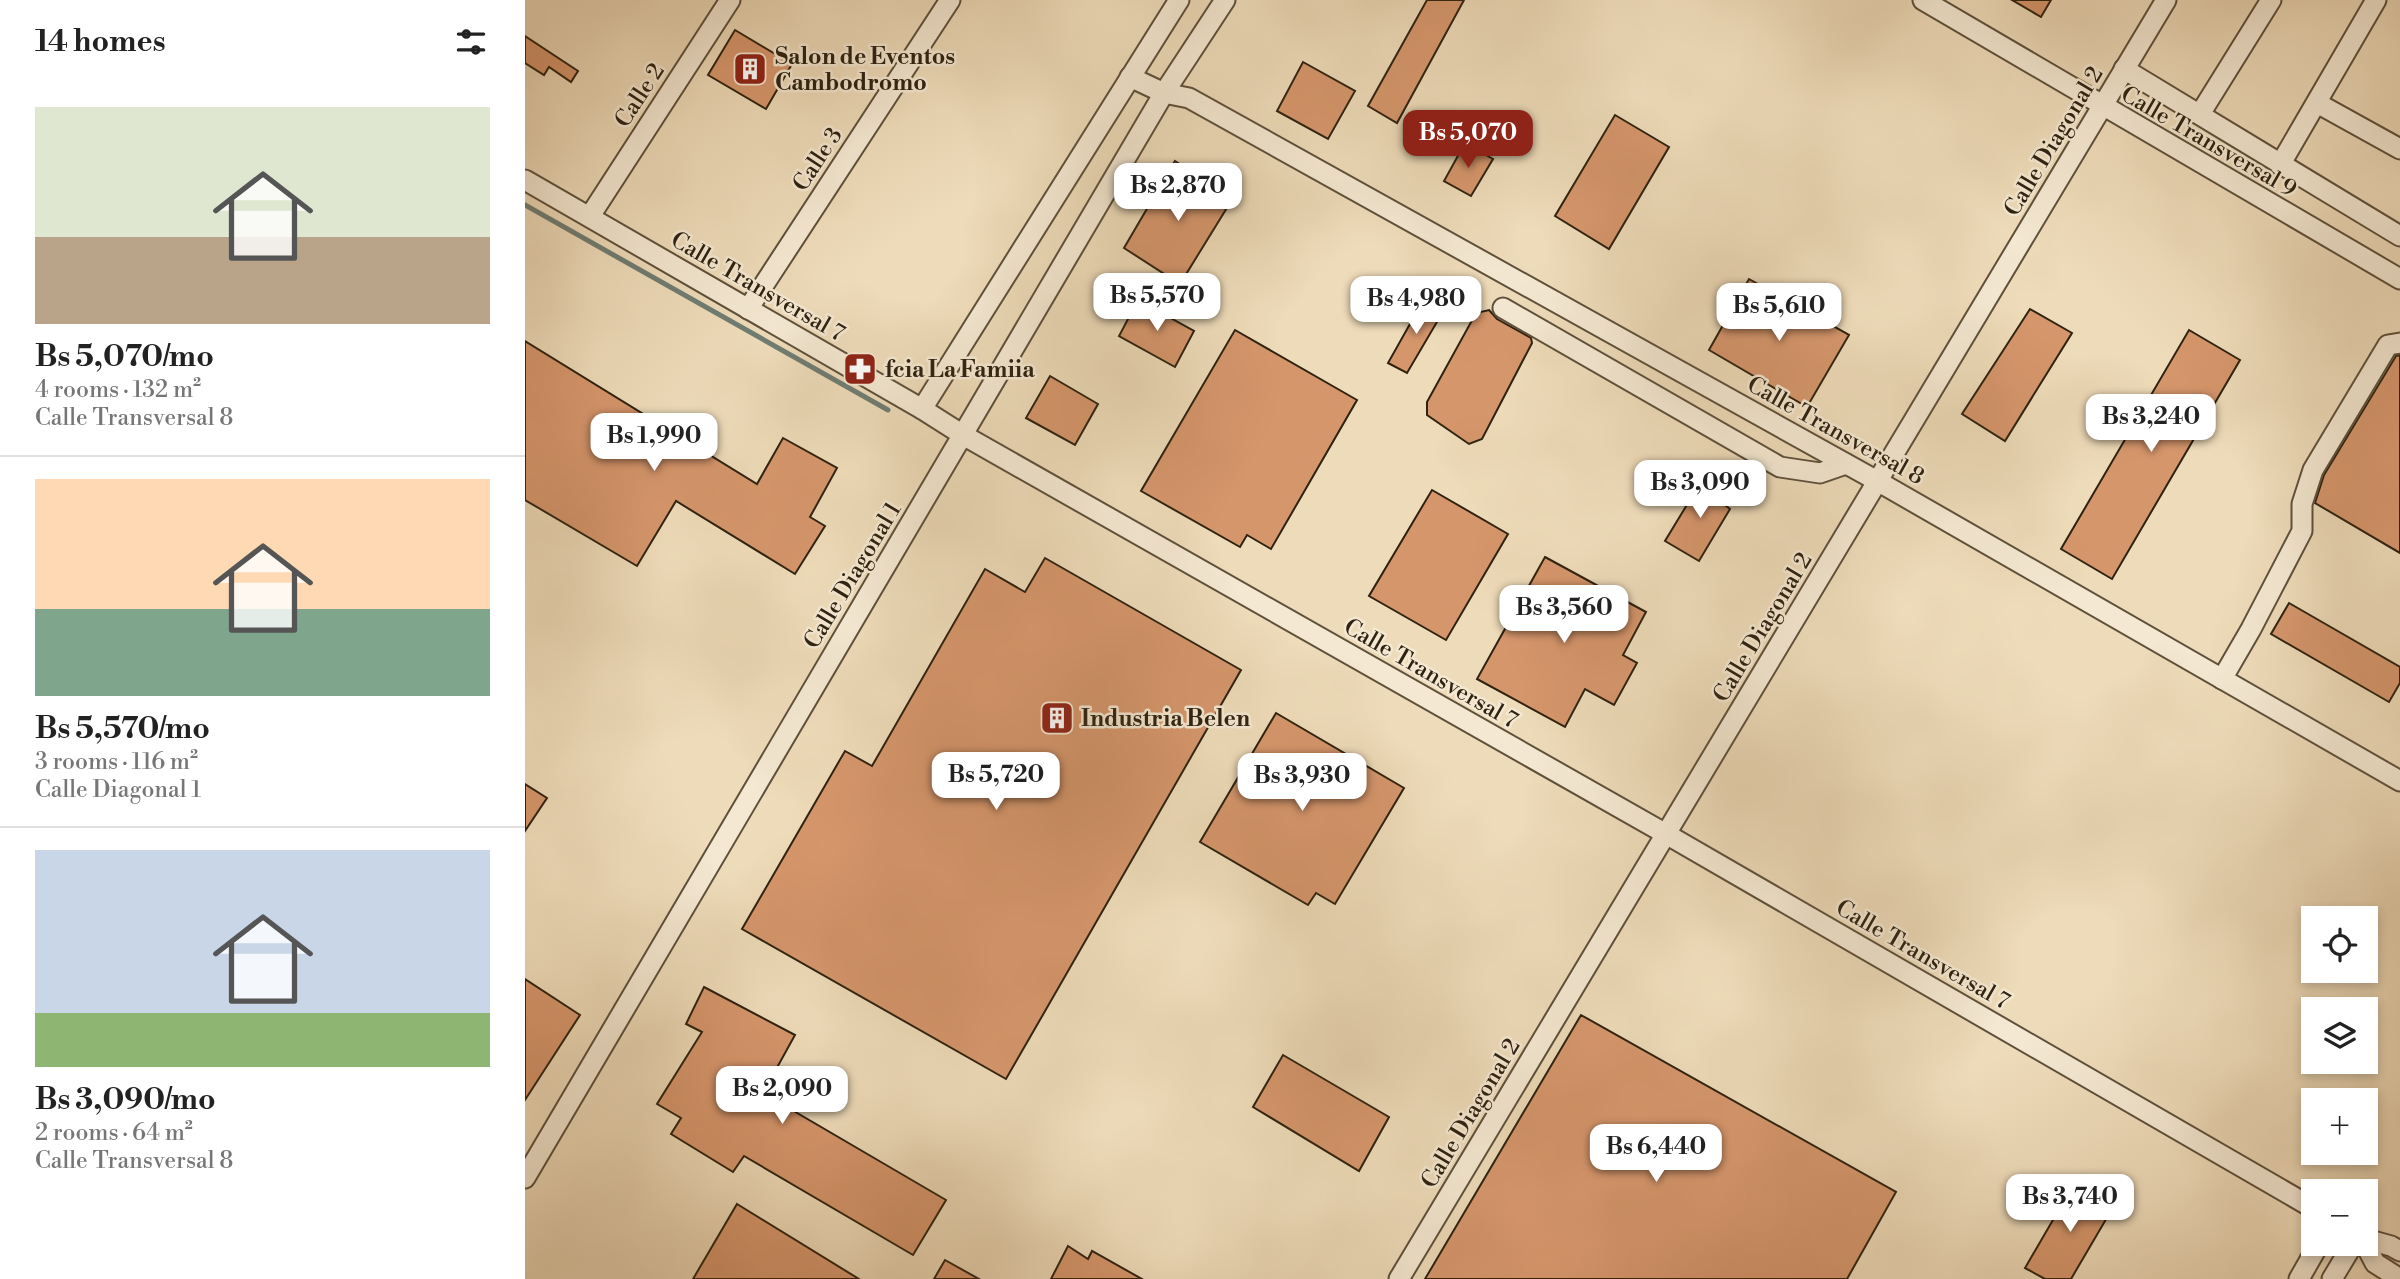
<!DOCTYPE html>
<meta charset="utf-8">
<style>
:root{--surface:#fff;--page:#f6f6f6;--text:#222;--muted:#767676;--line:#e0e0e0;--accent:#8f2418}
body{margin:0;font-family:"Libre Bodoni",serif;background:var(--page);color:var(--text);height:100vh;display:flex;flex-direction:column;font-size:26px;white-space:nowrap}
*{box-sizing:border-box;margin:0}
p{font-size:23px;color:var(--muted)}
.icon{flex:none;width:38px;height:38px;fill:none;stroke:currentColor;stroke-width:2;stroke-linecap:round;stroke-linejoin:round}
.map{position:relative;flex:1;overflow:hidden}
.drawer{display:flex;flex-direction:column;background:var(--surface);width:525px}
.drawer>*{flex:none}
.buttons{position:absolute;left:1776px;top:906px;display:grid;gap:14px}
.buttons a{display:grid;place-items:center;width:77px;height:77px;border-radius:0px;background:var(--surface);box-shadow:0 4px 10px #0003;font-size:35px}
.price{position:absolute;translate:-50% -60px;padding:0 16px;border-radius:14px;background:#fff;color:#222;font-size:23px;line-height:46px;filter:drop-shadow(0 2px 4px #0008)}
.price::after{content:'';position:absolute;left:50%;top:42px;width:21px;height:16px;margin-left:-10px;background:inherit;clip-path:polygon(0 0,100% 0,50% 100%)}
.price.active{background:var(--accent);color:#fff}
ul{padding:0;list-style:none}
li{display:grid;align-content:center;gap:14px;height:371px;padding:0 35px}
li+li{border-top:2px solid var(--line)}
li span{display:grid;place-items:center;height:217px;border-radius:0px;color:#555}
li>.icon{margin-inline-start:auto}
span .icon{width:126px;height:126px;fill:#fffc;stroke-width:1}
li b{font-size:30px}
h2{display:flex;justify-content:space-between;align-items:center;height:84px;padding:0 35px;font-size:30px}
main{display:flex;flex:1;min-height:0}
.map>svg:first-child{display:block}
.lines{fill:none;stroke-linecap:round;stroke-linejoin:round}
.stream{stroke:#6f7d74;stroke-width:5}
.building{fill:#d6966c;stroke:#2e2211;stroke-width:2}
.minor-casing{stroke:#5e503b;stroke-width:23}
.minor{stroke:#f4e8d2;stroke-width:19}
.labels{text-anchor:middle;stroke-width:5;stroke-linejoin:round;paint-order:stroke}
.poi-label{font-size:23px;font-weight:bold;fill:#2e2211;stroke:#f4e8d2;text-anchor:start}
.street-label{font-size:23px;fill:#2e2211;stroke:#f4e8d2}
</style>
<main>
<section class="drawer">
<h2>14 homes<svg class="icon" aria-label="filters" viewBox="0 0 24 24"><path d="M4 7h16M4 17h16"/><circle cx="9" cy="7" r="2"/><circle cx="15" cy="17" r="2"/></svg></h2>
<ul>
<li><span style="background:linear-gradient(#dfe7d0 60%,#b9a48a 0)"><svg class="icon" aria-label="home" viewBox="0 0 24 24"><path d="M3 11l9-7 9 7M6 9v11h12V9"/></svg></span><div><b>Bs 5,070/mo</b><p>4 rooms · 132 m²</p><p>Calle Transversal 8</p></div></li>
<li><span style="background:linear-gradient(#ffd9b3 60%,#7fa58c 0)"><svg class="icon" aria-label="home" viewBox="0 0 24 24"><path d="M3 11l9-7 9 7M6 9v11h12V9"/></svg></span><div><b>Bs 5,570/mo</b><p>3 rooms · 116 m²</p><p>Calle Diagonal 1</p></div></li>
<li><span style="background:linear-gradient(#c9d6e8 75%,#8fb573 0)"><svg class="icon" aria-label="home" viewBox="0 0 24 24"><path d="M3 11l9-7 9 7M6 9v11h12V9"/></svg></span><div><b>Bs 3,090/mo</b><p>2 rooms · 64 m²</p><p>Calle Transversal 8</p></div></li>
</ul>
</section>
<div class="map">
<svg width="1875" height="1279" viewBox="0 0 1875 1279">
<rect width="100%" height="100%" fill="#eedbb9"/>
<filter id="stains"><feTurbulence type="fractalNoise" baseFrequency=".00286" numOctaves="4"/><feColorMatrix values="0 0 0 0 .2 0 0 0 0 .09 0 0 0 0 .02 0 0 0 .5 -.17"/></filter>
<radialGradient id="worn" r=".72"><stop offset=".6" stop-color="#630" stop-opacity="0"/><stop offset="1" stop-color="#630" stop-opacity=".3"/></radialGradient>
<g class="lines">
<polyline class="stream" points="0,205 363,410"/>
</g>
<g class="building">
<polygon points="902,0 939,0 872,123 843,106"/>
<polygon points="1487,0 1526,0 1516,17"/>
<polygon points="210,30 267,64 241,109 183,75"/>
<polygon points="0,36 53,71 46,82 24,67 19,75 0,63"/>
<polygon points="778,62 830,91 803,139 752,111"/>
<polygon points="1090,115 1144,147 1084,249 1030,216"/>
<polygon points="940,143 968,159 946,196 919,181"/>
<polygon points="650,161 708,198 655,284 599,248"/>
<polygon points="1224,279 1324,335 1282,407 1184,350"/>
<polygon points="899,299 919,310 882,373 863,363"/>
<polygon points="613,300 669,331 650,367 594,336"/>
<polygon points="1505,309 1547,333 1480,441 1437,414"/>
<polygon points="964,310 972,319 1006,338 1007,343 957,439 944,444 902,415 902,402 951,313"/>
<polygon points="710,330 832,400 746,549 722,535 715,547 616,491"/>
<polygon points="1664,330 1715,360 1587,579 1536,549"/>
<polygon points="0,341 232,484 258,438 312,468 285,517 300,526 270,574 151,501 112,566 0,500"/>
<polygon points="1875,355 1875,553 1790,503 1799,475 1871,356"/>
<polygon points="525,376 573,404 550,445 501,418"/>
<polygon points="1180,475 1204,496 1200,505 1205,509 1174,561 1140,541"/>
<polygon points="907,490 983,534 921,640 844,596"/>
<polygon points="1020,557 1121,612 1098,655 1112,663 1089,705 1060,689 1040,727 952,679"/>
<polygon points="520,558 716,670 481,1079 217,929 320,751 347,766 460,569 500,592"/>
<polygon points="1764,603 1875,667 1875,683 1864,702 1746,634"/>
<polygon points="751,713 879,788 810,904 791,893 783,905 675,842"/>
<polygon points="0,784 22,798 0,831"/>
<polygon points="0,979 55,1015 0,1100"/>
<polygon points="179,987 270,1035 238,1093 421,1200 388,1255 219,1156 208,1172 146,1134 156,1118 132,1104 177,1032 161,1024"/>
<polygon points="1056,1015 1371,1192 1322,1279 900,1279"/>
<polygon points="758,1055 864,1117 834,1171 728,1107"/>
<polygon points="1550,1182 1590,1204 1546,1279 1520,1279 1500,1268"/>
<polygon points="212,1204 334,1279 168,1279"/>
<polygon points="543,1246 563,1259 567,1251 617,1279 526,1279"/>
<polygon points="420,1260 454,1279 409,1279"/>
</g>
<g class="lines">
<defs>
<g id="minor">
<polyline points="1398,0 1875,279"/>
<polyline points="1599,69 1875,236"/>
<polyline points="605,77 639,93 664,98 1354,482 1875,781"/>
<polyline points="1792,103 1875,149"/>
<polyline points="1675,114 1746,0"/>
<polyline points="1755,165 1851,0"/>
<polyline points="0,180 397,409 438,435 1141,834 1788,1208"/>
<polyline points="65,216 205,0"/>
<polyline points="978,308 1255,467 1295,473 1321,464"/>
<polyline points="223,309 425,0"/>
<polyline points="397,409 654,0"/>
<polyline points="1697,679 1726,629 1777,531 1777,504 1788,470 1863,345 1875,343"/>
<polyline points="0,1178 639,93 700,0"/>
<polyline points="1841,1239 1866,1246 1875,1251"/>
<polyline points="1840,1244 1850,1263 1875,1279"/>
<polyline points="874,1279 1641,0"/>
<polyline points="1774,1279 1794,1244"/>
<polyline points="1807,1279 1828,1244"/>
</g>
</defs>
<use href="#minor" class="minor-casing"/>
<use href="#minor" class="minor"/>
</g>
<defs>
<symbol id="building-square" viewBox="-11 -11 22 22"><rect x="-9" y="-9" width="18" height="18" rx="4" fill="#8f2418" stroke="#f4e8d2"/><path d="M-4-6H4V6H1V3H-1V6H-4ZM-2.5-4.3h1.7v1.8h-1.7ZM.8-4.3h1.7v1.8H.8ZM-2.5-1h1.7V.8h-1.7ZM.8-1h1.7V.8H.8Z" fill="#fff"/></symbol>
<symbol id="pharmacy-square" viewBox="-11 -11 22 22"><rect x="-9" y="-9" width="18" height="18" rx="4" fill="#8f2418" stroke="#f4e8d2"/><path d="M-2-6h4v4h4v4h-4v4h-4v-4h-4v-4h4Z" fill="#fff"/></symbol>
</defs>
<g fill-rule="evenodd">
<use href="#building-square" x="206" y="50" width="38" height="38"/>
<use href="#pharmacy-square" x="316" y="350" width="38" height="38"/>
<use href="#building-square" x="513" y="699" width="38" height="38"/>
</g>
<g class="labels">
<g class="poi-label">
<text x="250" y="64">Salon de Eventos<tspan x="250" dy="26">Cambodromo</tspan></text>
<text x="360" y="377">fcia La Famiia</text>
<text x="556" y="726">Industria Belen</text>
</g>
<g class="street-label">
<text transform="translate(114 95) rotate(-57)" y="8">Calle 2</text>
<text transform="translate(1528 141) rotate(-59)" y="8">Calle Diagonal 2</text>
<text transform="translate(1684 141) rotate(30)" y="8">Calle Transversal 9</text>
<text transform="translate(292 159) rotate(-57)" y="8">Calle 3</text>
<text transform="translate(233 286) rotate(30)" y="8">Calle Transversal 7</text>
<text transform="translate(1311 430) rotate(29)" y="8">Calle Transversal 8</text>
<text transform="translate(327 575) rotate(-59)" y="8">Calle Diagonal 1</text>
<text transform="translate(1237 627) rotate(-59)" y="8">Calle Diagonal 2</text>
<text transform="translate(906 673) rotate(30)" y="8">Calle Transversal 7</text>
<text transform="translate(1398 954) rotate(30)" y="8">Calle Transversal 7</text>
<text transform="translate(945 1113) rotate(-59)" y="8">Calle Diagonal 2</text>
</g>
</g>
<rect width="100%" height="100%" filter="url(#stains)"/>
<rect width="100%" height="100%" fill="url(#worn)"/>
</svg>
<div class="buttons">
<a><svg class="icon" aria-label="locate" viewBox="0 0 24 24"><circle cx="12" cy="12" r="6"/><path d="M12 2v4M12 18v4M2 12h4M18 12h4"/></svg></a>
<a><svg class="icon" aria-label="layers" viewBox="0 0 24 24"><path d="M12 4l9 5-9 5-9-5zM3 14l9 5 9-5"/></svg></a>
<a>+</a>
<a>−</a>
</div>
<b class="price active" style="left:943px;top:170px">Bs 5,070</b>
<b class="price" style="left:653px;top:223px">Bs 2,870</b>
<b class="price" style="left:632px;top:333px">Bs 5,570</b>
<b class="price" style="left:891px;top:336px">Bs 4,980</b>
<b class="price" style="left:1254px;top:343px">Bs 5,610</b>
<b class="price" style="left:1626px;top:454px">Bs 3,240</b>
<b class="price" style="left:129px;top:473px">Bs 1,990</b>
<b class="price" style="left:1175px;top:520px">Bs 3,090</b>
<b class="price" style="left:1039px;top:645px">Bs 3,560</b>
<b class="price" style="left:471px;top:812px">Bs 5,720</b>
<b class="price" style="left:777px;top:813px">Bs 3,930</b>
<b class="price" style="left:257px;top:1126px">Bs 2,090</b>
<b class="price" style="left:1131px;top:1184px">Bs 6,440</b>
<b class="price" style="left:1545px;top:1234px">Bs 3,740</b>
</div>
</main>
